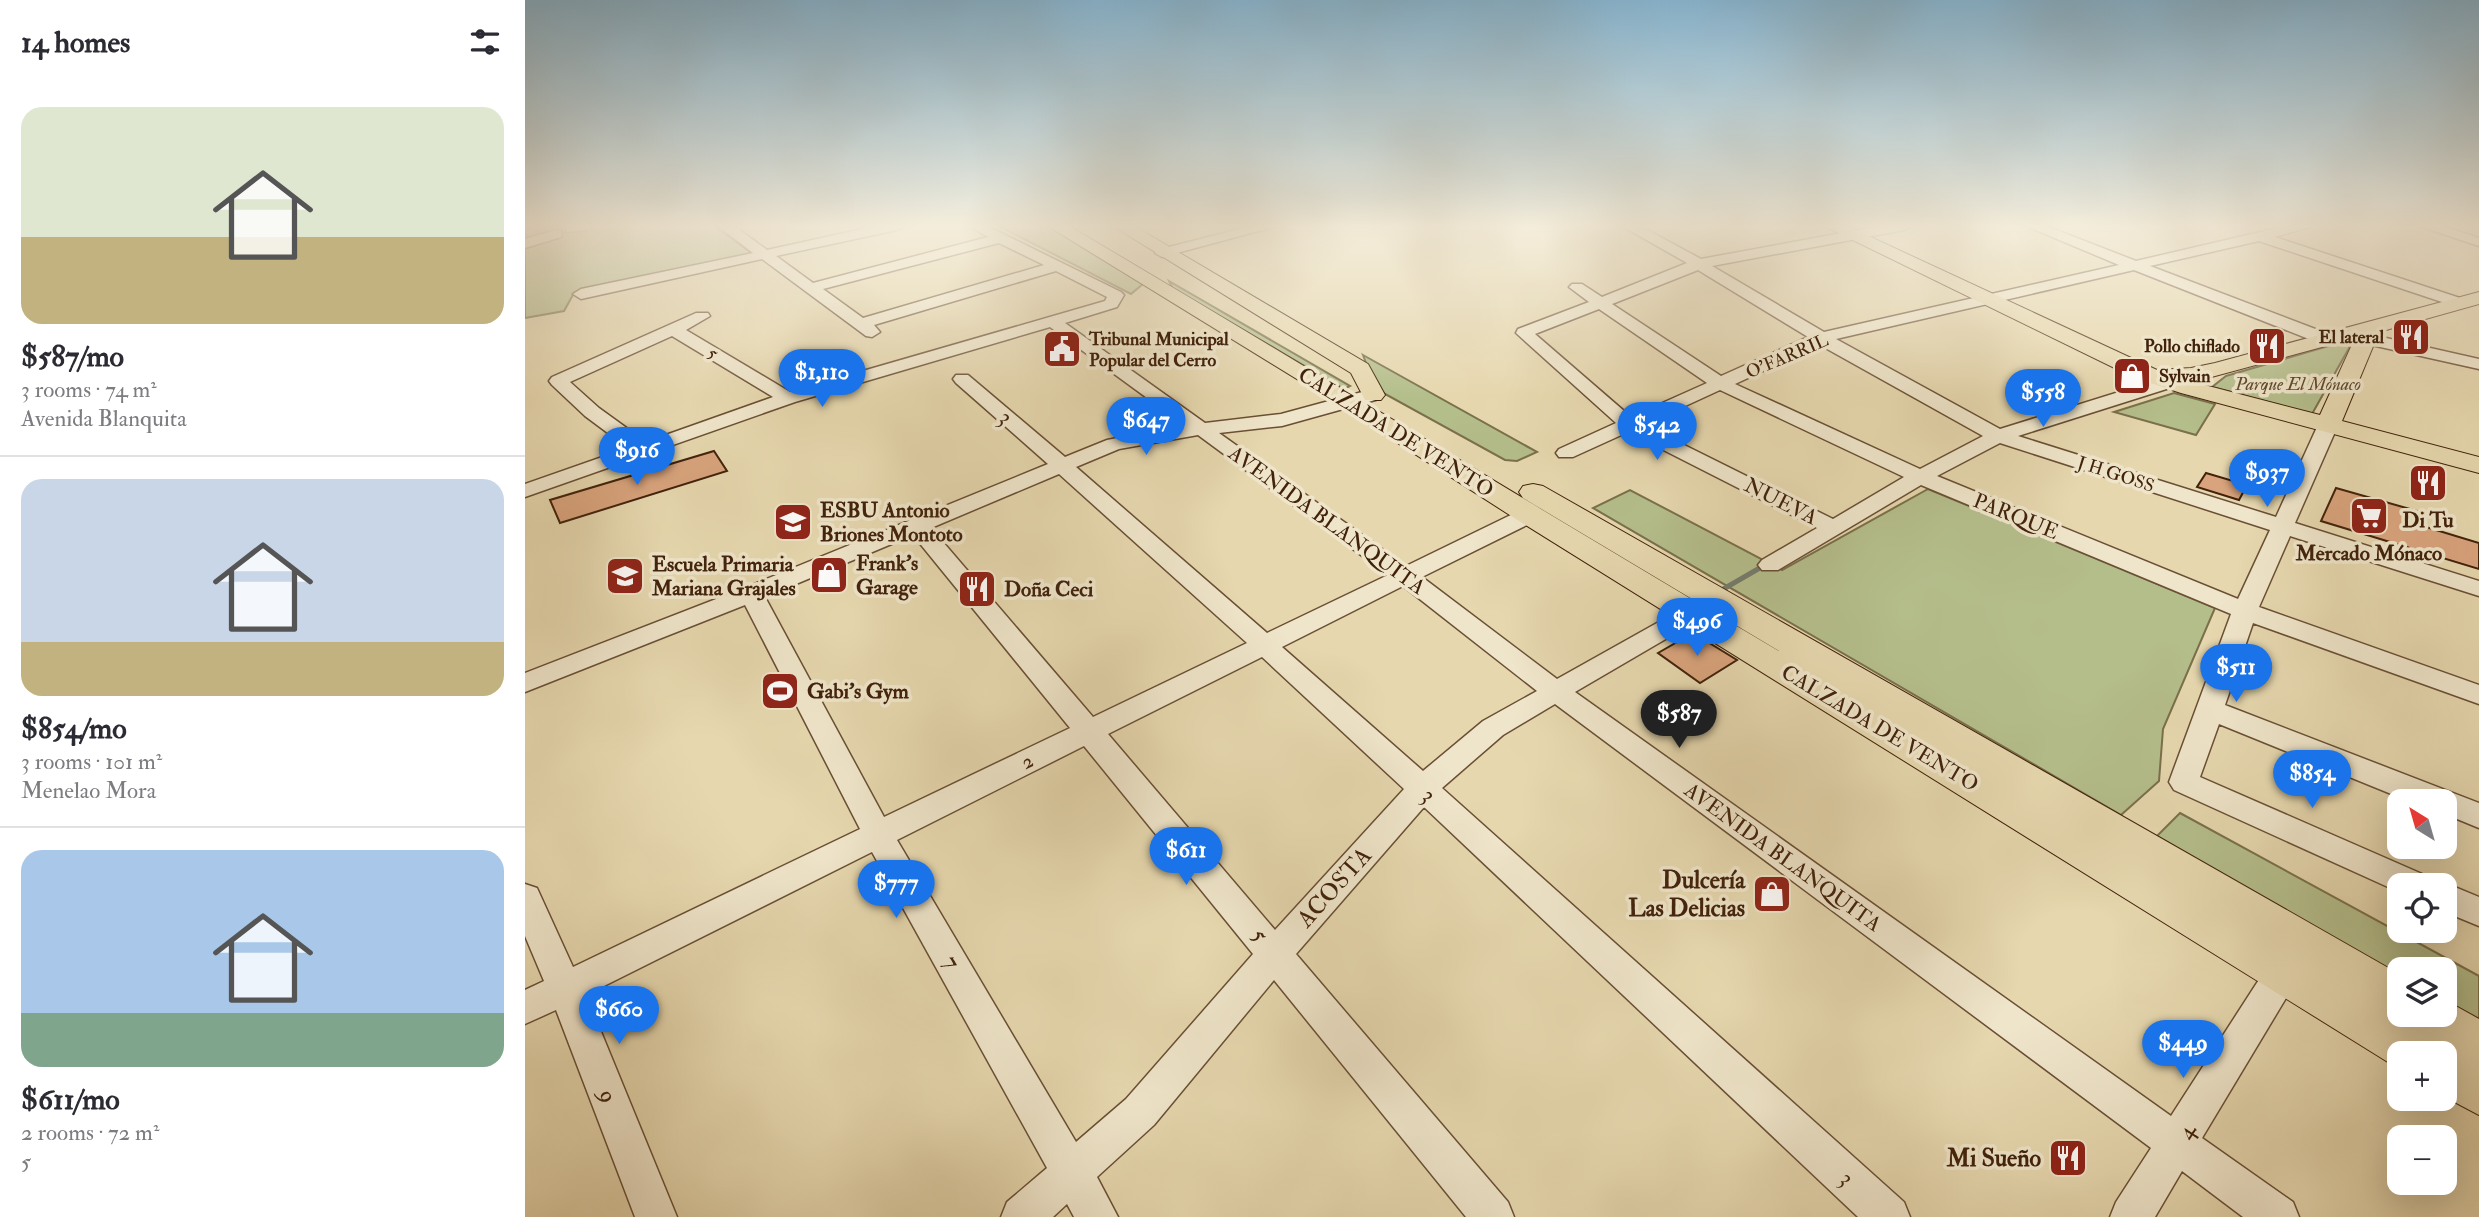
<!DOCTYPE html>
<meta charset="utf-8">
<style>
:root{--surface:#fff;--page:#f7f7f7;--text:#2b2b33;--muted:#7c7c81;--line:#e1e1e2;--accent:#1a73e8}
body{margin:0;font-family:"IM FELL Double Pica",serif;background:var(--page);color:var(--text);height:100vh;display:flex;flex-direction:column;font-size:26px;white-space:nowrap}
*{box-sizing:border-box;margin:0}
p{font-size:23px;color:var(--muted)}
.icon{flex:none;width:38px;height:38px;fill:none;stroke:currentColor;stroke-width:2;stroke-linecap:round;stroke-linejoin:round}
.map{position:relative;flex:1;overflow:hidden}
.panel{display:flex;flex-direction:column;background:var(--surface);width:525px}
.panel>*{flex:none}
.needle{width:46px;rotate:323deg}
.tools{position:absolute;left:1862px;top:789px;display:grid;gap:14px}
.tools a{display:grid;place-items:center;width:70px;height:70px;border-radius:14px;background:var(--surface);box-shadow:0 7px 28px #0002;font-size:35px}
.price{position:absolute;translate:-50% -60px;padding:0 16px;border-radius:24px;background:var(--accent);color:#fff;font-size:23px;line-height:46px;filter:drop-shadow(0 2px 4px #0008)}
.price::after{content:'';position:absolute;left:50%;top:42px;width:21px;height:16px;margin-left:-10px;background:inherit;clip-path:polygon(0 0,100% 0,50% 100%)}
.price.selected{background:#222;color:#fff}
ul{padding:0;list-style:none}
li{display:grid;align-content:center;gap:14px;height:371px;padding:0 21px}
li+li{border-top:2px solid var(--line)}
li span{display:grid;place-items:center;height:217px;border-radius:21px;color:#555}
li>.icon{margin-inline-start:auto}
span .icon{width:126px;height:126px;fill:#fffc;stroke-width:1}
li b{font-size:30px}
h2{display:flex;justify-content:space-between;align-items:center;height:84px;padding:0 21px;font-size:30px}
main{display:flex;flex:1;min-height:0}
.map>svg:first-child{display:block}
.green{fill:#b4be8b;stroke:#7a704b;stroke-width:2}
.lines{fill:none;stroke-linecap:round;stroke-linejoin:round}
.stream{stroke:#757c6e;stroke-width:5}
.building{fill:#d9a47d;stroke:#41220b;stroke-width:2}
.minor-casing{stroke:#6a4f34;stroke-width:3}
.major-casing{stroke:#41220b;stroke-width:2}
.minor{fill:#efe5ca;fill-rule:evenodd}
.major{fill:#e6d7ae;fill-rule:evenodd}
.labels{text-anchor:middle;stroke-width:7;stroke-linejoin:round;paint-order:stroke}
.far-poi-label{font-size:18px;font-weight:bold;fill:#41220b;stroke:#efe5ca;text-anchor:end}
.far-street-label{font-size:18px;fill:#41220b;stroke:#efe5ca}
.far-park-label{font-size:18px;font-style:italic;fill:#5e492b;stroke:#efe5ca}
.street-label{font-size:21px;fill:#41220b;stroke:#efe5ca}
.poi-label{font-size:21px;font-weight:bold;fill:#41220b;stroke:#efe5ca;text-anchor:start}
.near-street-label{font-size:24px;fill:#41220b;stroke:#efe5ca}
.near-poi-label{font-size:24px;font-weight:bold;fill:#41220b;stroke:#efe5ca;text-anchor:end}
</style>
<main>
<section class="panel">
<h2>14 homes<svg class="icon" aria-label="filters" viewBox="0 0 24 24"><path d="M4 7h16M4 17h16"/><circle cx="9" cy="7" r="2"/><circle cx="15" cy="17" r="2"/></svg></h2>
<ul>
<li><span style="background:linear-gradient(#dfe7d0 60%,#c2b280 0)"><svg class="icon" aria-label="home" viewBox="0 0 24 24"><path d="M3 11l9-7 9 7M6 9v11h12V9"/></svg></span><div><b>$587/mo</b><p>3 rooms · 74 m²</p><p>Avenida Blanquita</p></div></li>
<li><span style="background:linear-gradient(#c9d6e8 75%,#c2b280 0)"><svg class="icon" aria-label="home" viewBox="0 0 24 24"><path d="M3 11l9-7 9 7M6 9v11h12V9"/></svg></span><div><b>$854/mo</b><p>3 rooms · 101 m²</p><p>Menelao Mora</p></div></li>
<li><span style="background:linear-gradient(#a9c7e8 75%,#7fa58c 0)"><svg class="icon" aria-label="home" viewBox="0 0 24 24"><path d="M3 11l9-7 9 7M6 9v11h12V9"/></svg></span><div><b>$611/mo</b><p>2 rooms · 72 m²</p><p>5</p></div></li>
</ul>
</section>
<div class="map">
<svg width="1954" height="1217" viewBox="0 0 1954 1217">
<rect width="100%" height="100%" fill="#e6d7ae"/>
<filter id="stains"><feTurbulence type="fractalNoise" baseFrequency=".00286" numOctaves="4"/><feColorMatrix values="0 0 0 0 .2 0 0 0 0 .09 0 0 0 0 .02 0 0 0 .5 -.17"/></filter>
<radialGradient id="worn" r=".72"><stop offset=".6" stop-color="#630" stop-opacity="0"/><stop offset="1" stop-color="#630" stop-opacity=".3"/></radialGradient>
<g class="green">
<polygon points="0,226 37,226 38,233 70,226 189,226 231,256 49,293 39,311 0,318"/>
<polygon points="474,226 522,226 618,284 606,294"/>
<polygon points="644,281 825,386 819,389 648,289"/>
<polygon points="1824,340 1828,341 1787,414 1687,387 1701,376"/>
<polygon points="838,355 1012,452 992,461 980,460 851,389"/>
<polygon points="1649,393 1690,404 1671,435 1589,412"/>
<polygon points="1403,489 1690,608 1638,729 1634,781 1596,815 1068,508 1105,490 1257,570"/>
<polygon points="1655,813 1954,976 1954,1024 1920,1004 1920,970 1874,970 1874,978 1632,836"/>
</g>
<g class="lines">
<polyline class="stream" points="1195,591 1233,569"/>
</g>
<g class="building">
<polygon points="189,451 202,471 35,523 25,500"/>
<polygon points="1681,473 1722,485 1714,500 1672,487"/>
<polygon points="1811,488 1892,511 1888,523 1954,543 1954,569 1796,521"/>
<polygon points="1168,633 1212,660 1175,683 1133,653"/>
</g>
<g class="lines">
<defs>
<g id="minor">
<polygon points="40,226 69,226 62,230 42,232"/>
<path d="M193,226H209L242,250L351,226H379L372,230L251,256L288,283L463,237L444,226H462L596,292L599,295L592,307L540,323L680,423L756,414L848,389L854,391L857,395L854,399L757,426L694,433L881,566L996,510H1012L1015,515L1012,520L897,577L1032,679L1157,609L1166,606L1175,609L1178,614L1175,619L1050,692L1646,1116L1746,961L1758,957L1770,961L1775,972L1770,983L1677,1138L1768,1202L1774,1217H1718L1657,1171L1630,1217H1585L1591,1202L1626,1148L1030,704L978,735L917,788L1379,1202L1385,1217H1333L899,807L771,954L983,1202L989,1217H941L749,980L629,1125L572,1177L593,1217H549L542,1204L528,1217H476L482,1202L522,1168L347,852L61,995L152,1217H110L31,1010L0,1024V990L19,981L0,936V884L12,888L48,967L335,829L220,605L0,692V673L217,589L523,464L431,383L428,379L431,375H443L540,457L582,440L659,425L525,327L270,402L0,497V484L103,448L60,416L27,385L24,381L27,377L171,313H183L185,316L161,330L265,392L580,301L582,297L531,271L349,325L355,332L347,337L341,336L237,259L56,299L48,294L56,289L228,253ZM474,243L519,265L338,318L298,289ZM147,336L248,397L121,442L74,408L45,382ZM673,435L863,575L742,633L551,467L594,449ZM534,474L722,643L568,717L406,528ZM388,535L545,728L359,817L240,597ZM878,586L1012,691L958,721L898,771L757,647ZM737,657L879,789L750,930L583,734ZM559,746L728,954L601,1099L551,1142L372,840Z"/>
<polygon points="727,226 752,226 637,257 630,253 632,250"/>
<path d="M1097,226H1115L1176,259L1355,226H1386L1379,230L1187,266L1299,332L1594,265L1501,226H1521L1611,261L1761,226H1787L1750,237L1941,300L1943,303L1941,306H1929L1734,241L1625,266L1806,335L1808,339L1806,343H1794L1609,270L1311,339L1475,429L1639,378H1651L1654,382L1651,386L1493,436L1751,517L1793,425L1803,419L1810,421L1813,425L1770,523L1954,581V596L1765,536L1734,607L1954,685V704L1728,623L1700,705L1954,803V828L1920,814V802H1886L1694,724L1675,777L1904,877L1909,886H1874V892L1649,790L1644,782L1706,614L1396,485L1253,570H1237L1233,565L1237,560L1292,528L1103,432L1048,457H1034L1031,453L1034,449L1091,423L991,333L993,329L1064,302L1044,287L1047,284H1057L1077,297L1162,263ZM1173,270L1283,337L1196,376L1087,304ZM1074,309L1182,383L1106,417L1010,334ZM1295,345L1458,436L1395,469L1210,384ZM1195,390L1379,477L1308,519L1119,425ZM1475,443L1745,530L1713,599L1412,476Z"/>
<polygon points="1894,226 1917,226 1954,238 1954,246"/>
<polygon points="31,230 36,231 36,237 0,248 0,239"/>
<polygon points="1839,333 1954,359 1954,369 1833,342 1831,338"/>
<polygon points="1920,883 1954,897 1954,926 1920,912 1920,886 1914,886"/>
</g>
<g id="major">
<path d="M523,226H544C785,368 1023,515 1264,657L998,498L994,492L998,486L1008,484L1018,486L1874,974V1015H1920V1000L1954,1019V1115L1920,1097V1054H1874V1069L994,521L801,397ZM1881,1016L1885,1024L1875,1018Z"/>
<polygon points="588,226 609,226 843,364 860,395 856,400 840,400 826,373"/>
<path d="M1299,226H1322L1632,370L1666,368L1690,363L1954,292V304L1854,332L1817,421L1954,457V473L1656,393L1610,378ZM1830,338L1795,415L1668,382Z"/>
</g>
</defs>
<use href="#minor" class="minor-casing"/>
<use href="#major" class="major-casing"/>
<use href="#minor" class="minor"/>
<use href="#major" class="major"/>
</g>
<linearGradient id="sky" x2="0" y2="1"><stop stop-color="#87b6d2"/><stop offset="0.57" stop-color="#f4eddb"/><stop offset="1" stop-color="#f4eddb" stop-opacity="0"/></linearGradient>
<rect width="1954" height="397" fill="url(#sky)"/>
<defs>
<symbol id="restaurant-square" viewBox="-11 -11 22 22"><rect x="-9" y="-9" width="18" height="18" rx="4" fill="#8f2418" stroke="#efe5ca"/><path d="M-5-6h1v4h1v-4h1v4h1v-4h1v5L-1.5 .5V6h-2V.5L-5-1ZM5-6V6H3V1.5H1.5Q1.5-4 5-6Z" fill="#fff"/></symbol>
<symbol id="civic-square" viewBox="-11 -11 22 22"><rect x="-9" y="-9" width="18" height="18" rx="4" fill="#8f2418" stroke="#efe5ca"/><path d="M-.6-6.5H3V-4.5H.6V-3L4-1V1h2V6H-6V1h2V-1L-.6-3ZM-1.2 2.5V6h2.4V2.5Z" fill="#fff"/></symbol>
<symbol id="shop-square" viewBox="-11 -11 22 22"><rect x="-9" y="-9" width="18" height="18" rx="4" fill="#8f2418" stroke="#efe5ca"/><path d="M-5-2.5h2.3a2.7 3.5 0 0 1 5.4 0H5L5.5 6h-11ZM-1.5-2.5h3a1.5 2.3 0 0 0-3 0Z" fill="#fff"/></symbol>
<symbol id="supermarket-square" viewBox="-11 -11 22 22"><rect x="-9" y="-9" width="18" height="18" rx="4" fill="#8f2418" stroke="#efe5ca"/><path d="M-6-5.5h2.5l.6 2H6L4.5 2H-2.5L-4.4-4H-6ZM-1.5 3.2a1.3 1.3 0 1 0 .1 0ZM3 3.2a1.3 1.3 0 1 0 .1 0Z" fill="#fff"/></symbol>
<symbol id="school-square" viewBox="-11 -11 22 22"><rect x="-9" y="-9" width="18" height="18" rx="4" fill="#8f2418" stroke="#efe5ca"/><path d="M0-5L7-2L0 1L-7-2ZM-4 1L0 2.5L4 1V4Q0 6-4 4Z" fill="#fff"/></symbol>
<symbol id="stadium-square" viewBox="-11 -11 22 22"><rect x="-9" y="-9" width="18" height="18" rx="4" fill="#8f2418" stroke="#efe5ca"/><path d="M0-5a6.5 5 0 1 0 0 10a6.5 5 0 1 0 0-10ZM-3.5-1.8h7v3.6h-7Z" fill="#fff"/></symbol>
</defs>
<g fill-rule="evenodd">
<use href="#restaurant-square" x="1864" y="315" width="44" height="44"/>
<use href="#restaurant-square" x="1720" y="324" width="44" height="44"/>
<use href="#civic-square" x="515" y="327" width="44" height="44"/>
<use href="#shop-square" x="1585" y="354" width="44" height="44"/>
<use href="#restaurant-square" x="1881" y="461" width="44" height="44"/>
<use href="#supermarket-square" x="1822" y="494" width="44" height="44"/>
<use href="#school-square" x="246" y="500" width="44" height="44"/>
<use href="#shop-square" x="282" y="553" width="44" height="44"/>
<use href="#school-square" x="78" y="554" width="44" height="44"/>
<use href="#restaurant-square" x="430" y="567" width="44" height="44"/>
<use href="#stadium-square" x="233" y="669" width="44" height="44"/>
<use href="#shop-square" x="1225" y="872" width="44" height="44"/>
<use href="#restaurant-square" x="1521" y="1136" width="44" height="44"/>
</g>
<g class="labels">
<g class="far-poi-label">
<text x="1859" y="343">El lateral</text>
<text x="564" y="345" text-anchor="start">Tribunal Municipal<tspan x="564" dy="21">Popular del Cerro</tspan></text>
<text x="1715" y="352">Pollo chiflado</text>
<text x="1634" y="382" text-anchor="start">Sylvain</text>
</g>
<g class="far-street-label">
<text transform="translate(188 353) rotate(31)" y="6">5</text>
<text transform="translate(1262 356) rotate(-23)" y="6">O'FARRIL</text>
<text transform="translate(1591 474) rotate(18)" y="6">J H GOSS</text>
</g>
<g class="far-park-label">
<text x="1773" y="390">Parque El Mónaco</text>
</g>
<g class="street-label">
<text transform="translate(871 432) rotate(32)" y="7">CALZADA DE VENTO</text>
<text transform="translate(1256 501) rotate(27)" y="7">NUEVA</text>
<text transform="translate(1491 516) rotate(22)" y="7">PARQUE</text>
<text transform="translate(802 520) rotate(36)" y="7">AVENIDA BLANQUITA</text>
<text transform="translate(1355 728) rotate(31)" y="7">CALZADA DE VENTO</text>
<text transform="translate(502 761) rotate(-26)" y="7">2</text>
<text transform="translate(1258 857) rotate(36)" y="7">AVENIDA BLANQUITA</text>
</g>
<g class="poi-label">
<text x="295" y="517">ESBU Antonio<tspan x="295" dy="24">Briones Montoto</tspan></text>
<text x="1903" y="527" text-anchor="middle">Di Tu</text>
<text x="1844" y="560" text-anchor="middle">Mercado Mónaco</text>
<text x="331" y="570">Frank's<tspan x="331" dy="24">Garage</tspan></text>
<text x="127" y="571">Escuela Primaria<tspan x="127" dy="24">Mariana Grajales</tspan></text>
<text x="479" y="596">Doña Ceci</text>
<text x="282" y="698">Gabi’s Gym</text>
</g>
<g class="near-street-label">
<text transform="translate(481 417) rotate(41)" y="8">3</text>
<text transform="translate(904 795) rotate(42)" y="8">3</text>
<text transform="translate(809 887) rotate(-48)" y="8">ACOSTA</text>
<text transform="translate(735 935) rotate(50)" y="8">5</text>
<text transform="translate(427 962) rotate(60)" y="8">7</text>
<text transform="translate(83 1096) rotate(68)" y="8">9</text>
<text transform="translate(1661 1131) rotate(-58)" y="8">4</text>
<text transform="translate(1322 1178) rotate(43)" y="8">3</text>
</g>
<g class="near-poi-label">
<text x="1220" y="888">Dulcería<tspan x="1220" dy="28">Las Delicias</tspan></text>
<text x="1516" y="1166">Mi Sueño</text>
</g>
</g>
<rect width="100%" height="100%" filter="url(#stains)"/>
<rect width="100%" height="100%" fill="url(#worn)"/>
</svg>
<div class="tools">
<a><svg class="needle" viewBox="-14 -14 28 28"><path d="M0-13l5 13h-10z" fill="#e53935"/><path d="M0 13l5-13h-10z" fill="#7c7c81"/></svg></a>
<a><svg class="icon" aria-label="locate" viewBox="0 0 24 24"><circle cx="12" cy="12" r="6"/><path d="M12 2v4M12 18v4M2 12h4M18 12h4"/></svg></a>
<a><svg class="icon" aria-label="layers" viewBox="0 0 24 24"><path d="M12 4l9 5-9 5-9-5zM3 14l9 5 9-5"/></svg></a>
<a>+</a>
<a>−</a>
</div>
<b class="price" style="left:297px;top:409px">$1,110</b>
<b class="price" style="left:1518px;top:429px">$558</b>
<b class="price" style="left:621px;top:457px">$647</b>
<b class="price" style="left:1132px;top:462px">$542</b>
<b class="price" style="left:112px;top:487px">$916</b>
<b class="price" style="left:1742px;top:509px">$937</b>
<b class="price" style="left:1172px;top:658px">$496</b>
<b class="price" style="left:1711px;top:704px">$511</b>
<b class="price selected" style="left:1154px;top:750px">$587</b>
<b class="price" style="left:1787px;top:810px">$854</b>
<b class="price" style="left:661px;top:887px">$611</b>
<b class="price" style="left:371px;top:920px">$777</b>
<b class="price" style="left:94px;top:1046px">$660</b>
<b class="price" style="left:1658px;top:1080px">$449</b>
</div>
</main>
